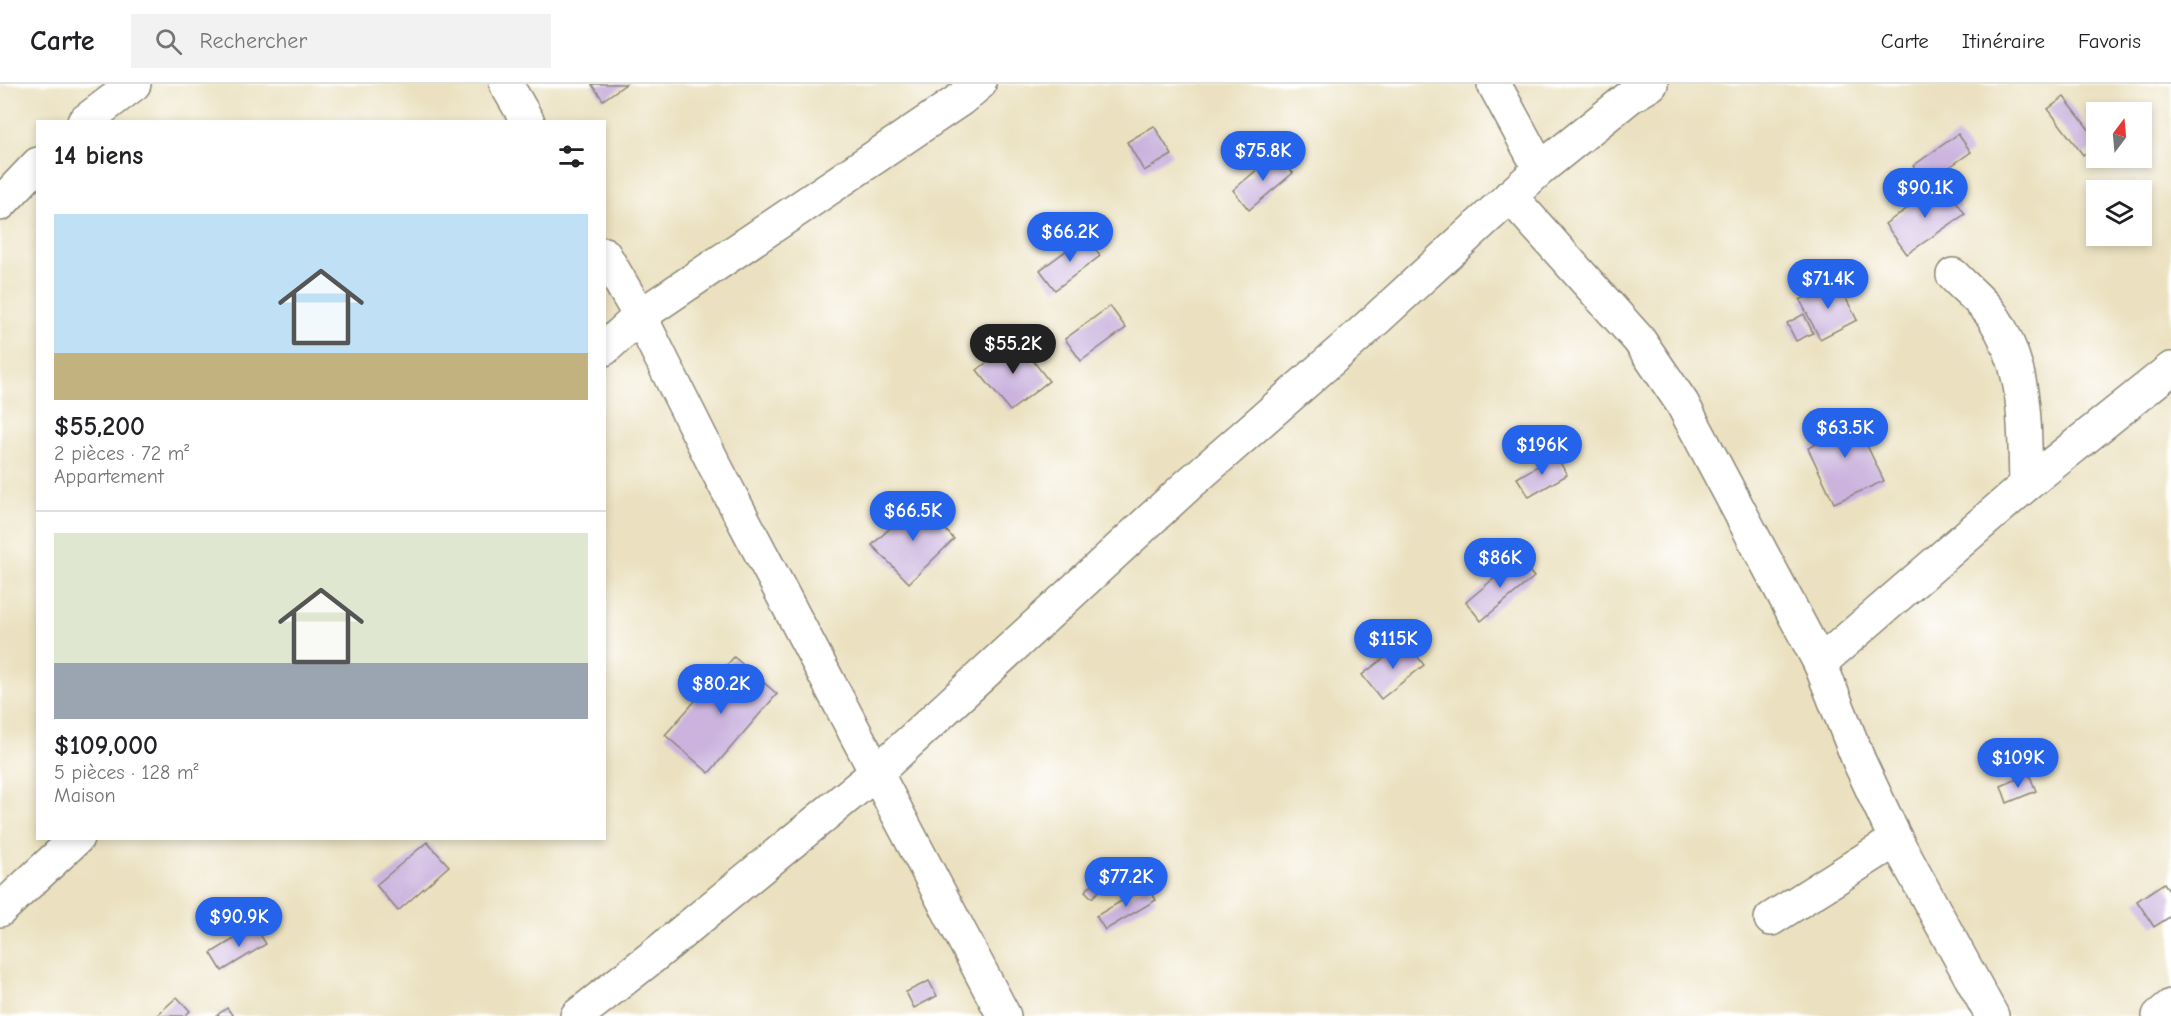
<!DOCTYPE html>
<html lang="fr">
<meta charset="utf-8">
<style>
:root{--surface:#fff;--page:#f2f2f2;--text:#202124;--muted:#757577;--line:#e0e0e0;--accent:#2563eb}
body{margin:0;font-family:"Comic Neue",sans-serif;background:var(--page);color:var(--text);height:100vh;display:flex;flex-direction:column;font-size:22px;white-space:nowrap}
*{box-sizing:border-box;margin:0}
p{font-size:20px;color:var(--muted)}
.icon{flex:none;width:33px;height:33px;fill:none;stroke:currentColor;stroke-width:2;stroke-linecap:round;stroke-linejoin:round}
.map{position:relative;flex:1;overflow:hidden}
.drawer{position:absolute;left:36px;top:36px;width:570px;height:720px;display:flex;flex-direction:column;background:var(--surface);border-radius:0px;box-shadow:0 3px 9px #0003}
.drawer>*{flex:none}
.needle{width:39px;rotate:16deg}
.fabs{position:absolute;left:2086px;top:18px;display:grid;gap:12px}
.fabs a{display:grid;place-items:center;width:66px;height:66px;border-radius:0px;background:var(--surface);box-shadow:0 3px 9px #0003;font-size:30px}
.price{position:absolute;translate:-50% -51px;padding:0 14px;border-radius:21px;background:var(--accent);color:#fff;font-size:20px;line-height:39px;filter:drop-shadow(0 2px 3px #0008)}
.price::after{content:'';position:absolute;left:50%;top:36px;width:18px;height:14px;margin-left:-9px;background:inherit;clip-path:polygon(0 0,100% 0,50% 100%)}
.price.current{background:#222;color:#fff}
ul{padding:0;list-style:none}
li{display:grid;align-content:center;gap:12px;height:318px;padding:0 18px}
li+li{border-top:2px solid var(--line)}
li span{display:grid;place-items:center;height:186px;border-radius:0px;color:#555}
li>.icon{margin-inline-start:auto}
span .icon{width:108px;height:108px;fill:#fffc;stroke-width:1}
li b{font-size:26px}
h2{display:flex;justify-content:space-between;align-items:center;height:72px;padding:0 18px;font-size:26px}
header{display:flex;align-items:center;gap:36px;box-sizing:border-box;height:84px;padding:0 30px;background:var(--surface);border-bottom:2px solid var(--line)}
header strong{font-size:28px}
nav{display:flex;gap:33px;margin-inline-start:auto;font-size:21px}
.search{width:420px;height:54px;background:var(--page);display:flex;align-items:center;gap:15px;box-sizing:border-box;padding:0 21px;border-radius:0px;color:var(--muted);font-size:22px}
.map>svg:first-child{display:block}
.building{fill:#cbb3de}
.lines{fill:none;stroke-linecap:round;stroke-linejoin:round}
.minor-casing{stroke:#8b8676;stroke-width:36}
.minor{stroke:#fff;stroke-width:33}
</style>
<header>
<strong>Carte</strong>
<div class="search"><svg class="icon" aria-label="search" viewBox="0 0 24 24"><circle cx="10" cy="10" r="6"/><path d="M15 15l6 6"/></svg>Rechercher</div>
<nav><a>Carte</a><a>Itinéraire</a><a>Favoris</a></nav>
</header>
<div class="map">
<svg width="2171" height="932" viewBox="0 0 2171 932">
<rect width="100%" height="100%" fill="#fff"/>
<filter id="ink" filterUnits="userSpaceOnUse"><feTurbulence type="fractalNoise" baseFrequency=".0167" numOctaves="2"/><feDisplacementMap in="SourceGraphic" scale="12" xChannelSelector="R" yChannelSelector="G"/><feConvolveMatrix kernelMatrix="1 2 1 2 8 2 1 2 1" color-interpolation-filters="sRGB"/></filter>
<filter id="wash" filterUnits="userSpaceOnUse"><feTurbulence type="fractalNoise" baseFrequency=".008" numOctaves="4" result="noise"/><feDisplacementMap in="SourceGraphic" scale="24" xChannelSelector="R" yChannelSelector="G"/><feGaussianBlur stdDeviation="1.35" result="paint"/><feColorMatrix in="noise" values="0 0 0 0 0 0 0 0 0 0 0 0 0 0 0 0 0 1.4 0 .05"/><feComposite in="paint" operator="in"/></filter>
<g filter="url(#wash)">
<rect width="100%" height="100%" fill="#ebe1c0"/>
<g id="blocks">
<g class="building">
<polygon points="594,0 626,0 603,16 592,1"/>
<polygon points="2064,13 2097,56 2097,60 2083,71 2048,25"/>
<polygon points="1154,42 1172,71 1144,87 1127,58"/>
<polygon points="1958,50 1971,68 1925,100 1913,82"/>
<polygon points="1277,69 1293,89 1249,126 1233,106"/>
<polygon points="1944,99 1965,130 1907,170 1885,140"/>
<polygon points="1086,152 1100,172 1055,206 1040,186"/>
<polygon points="1837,197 1857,236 1820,255 1800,216"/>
<polygon points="1110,222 1126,244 1081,277 1065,255"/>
<polygon points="1804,230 1813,249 1796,257 1787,239"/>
<polygon points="1016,255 1049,297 1010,327 977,286"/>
<polygon points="1850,326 1884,397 1834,419 1808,364 1829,354 1822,338"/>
<polygon points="1556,371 1567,391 1529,413 1517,394"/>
<polygon points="919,417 954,455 909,499 872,461"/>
<polygon points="1518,474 1534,493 1481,537 1466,518"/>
<polygon points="1406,557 1424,581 1381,615 1362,591"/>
<polygon points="734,573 777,610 709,689 665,651"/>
<polygon points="2029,690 2036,707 2007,719 2001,702"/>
<polygon points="427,758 449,782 398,827 376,801"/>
<polygon points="1105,788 1111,795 1092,814 1085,807"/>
<polygon points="2164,799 2171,810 2171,832 2154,843 2137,817"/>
<polygon points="1147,802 1156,816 1105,846 1096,832"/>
<polygon points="255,842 266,860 222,887 211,869"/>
<polygon points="929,897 937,912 914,924 906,908"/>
<polygon points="177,913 190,927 185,932 156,932"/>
<polygon points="227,924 233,932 216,932"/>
</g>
</g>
</g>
<g filter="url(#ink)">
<use href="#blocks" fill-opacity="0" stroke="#8b8676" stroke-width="1.5"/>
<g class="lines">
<defs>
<g id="minor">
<polyline points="506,0 528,38"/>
<polyline points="1494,0 1540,85"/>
<polyline points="84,38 134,0"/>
<polyline points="1510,112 1639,256 1682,319 1820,579 1859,677 1896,756 1992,932"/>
<polyline points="0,120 38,80"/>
<polyline points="604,170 640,232 715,382 1004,932"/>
<path d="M1953,191C1965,204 1982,217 1992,231C2028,285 2024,339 2026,401"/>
<polyline points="604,265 640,232 961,15 979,0"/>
<polyline points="1820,579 2026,401 2171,285"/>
<polyline points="0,826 77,754"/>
<polyline points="1771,835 1896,756"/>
<polyline points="577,932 651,874 877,688 1188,401 1357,253 1540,85 1631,12 1651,0"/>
<polyline points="2159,932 2171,922"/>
</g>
</defs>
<use href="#minor" class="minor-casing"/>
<use href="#minor" class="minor"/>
</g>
</g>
</svg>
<div class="fabs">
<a><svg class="needle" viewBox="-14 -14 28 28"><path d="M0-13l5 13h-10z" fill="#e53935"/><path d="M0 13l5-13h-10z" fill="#757577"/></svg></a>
<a><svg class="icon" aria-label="layers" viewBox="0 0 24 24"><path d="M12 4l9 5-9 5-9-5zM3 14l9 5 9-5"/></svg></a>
</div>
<b class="price" style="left:1263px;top:98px">$75.8K</b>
<b class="price" style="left:1925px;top:135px">$90.1K</b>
<b class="price" style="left:1070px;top:179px">$66.2K</b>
<b class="price" style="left:1828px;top:226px">$71.4K</b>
<b class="price current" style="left:1013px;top:291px">$55.2K</b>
<b class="price" style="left:1845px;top:375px">$63.5K</b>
<b class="price" style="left:1542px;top:392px">$196K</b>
<b class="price" style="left:913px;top:458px">$66.5K</b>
<b class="price" style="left:1500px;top:505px">$86K</b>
<b class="price" style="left:1393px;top:586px">$115K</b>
<b class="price" style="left:721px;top:631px">$80.2K</b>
<b class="price" style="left:2018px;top:705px">$109K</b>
<b class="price" style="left:1126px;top:824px">$77.2K</b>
<b class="price" style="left:239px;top:864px">$90.9K</b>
<section class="drawer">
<h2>14 biens<svg class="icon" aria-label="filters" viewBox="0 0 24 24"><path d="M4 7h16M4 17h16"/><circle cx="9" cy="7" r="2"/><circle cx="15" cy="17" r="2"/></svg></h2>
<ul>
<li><span style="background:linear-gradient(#bfe0f5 75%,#c2b280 0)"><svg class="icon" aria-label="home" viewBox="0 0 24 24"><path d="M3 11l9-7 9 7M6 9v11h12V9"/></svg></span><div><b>$55,200</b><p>2 pièces · 72 m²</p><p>Appartement</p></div></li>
<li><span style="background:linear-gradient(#dfe7d0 70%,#9aa5b1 0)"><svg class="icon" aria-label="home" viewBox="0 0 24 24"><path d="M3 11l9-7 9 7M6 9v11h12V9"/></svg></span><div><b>$109,000</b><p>5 pièces · 128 m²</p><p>Maison</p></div></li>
</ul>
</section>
</div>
